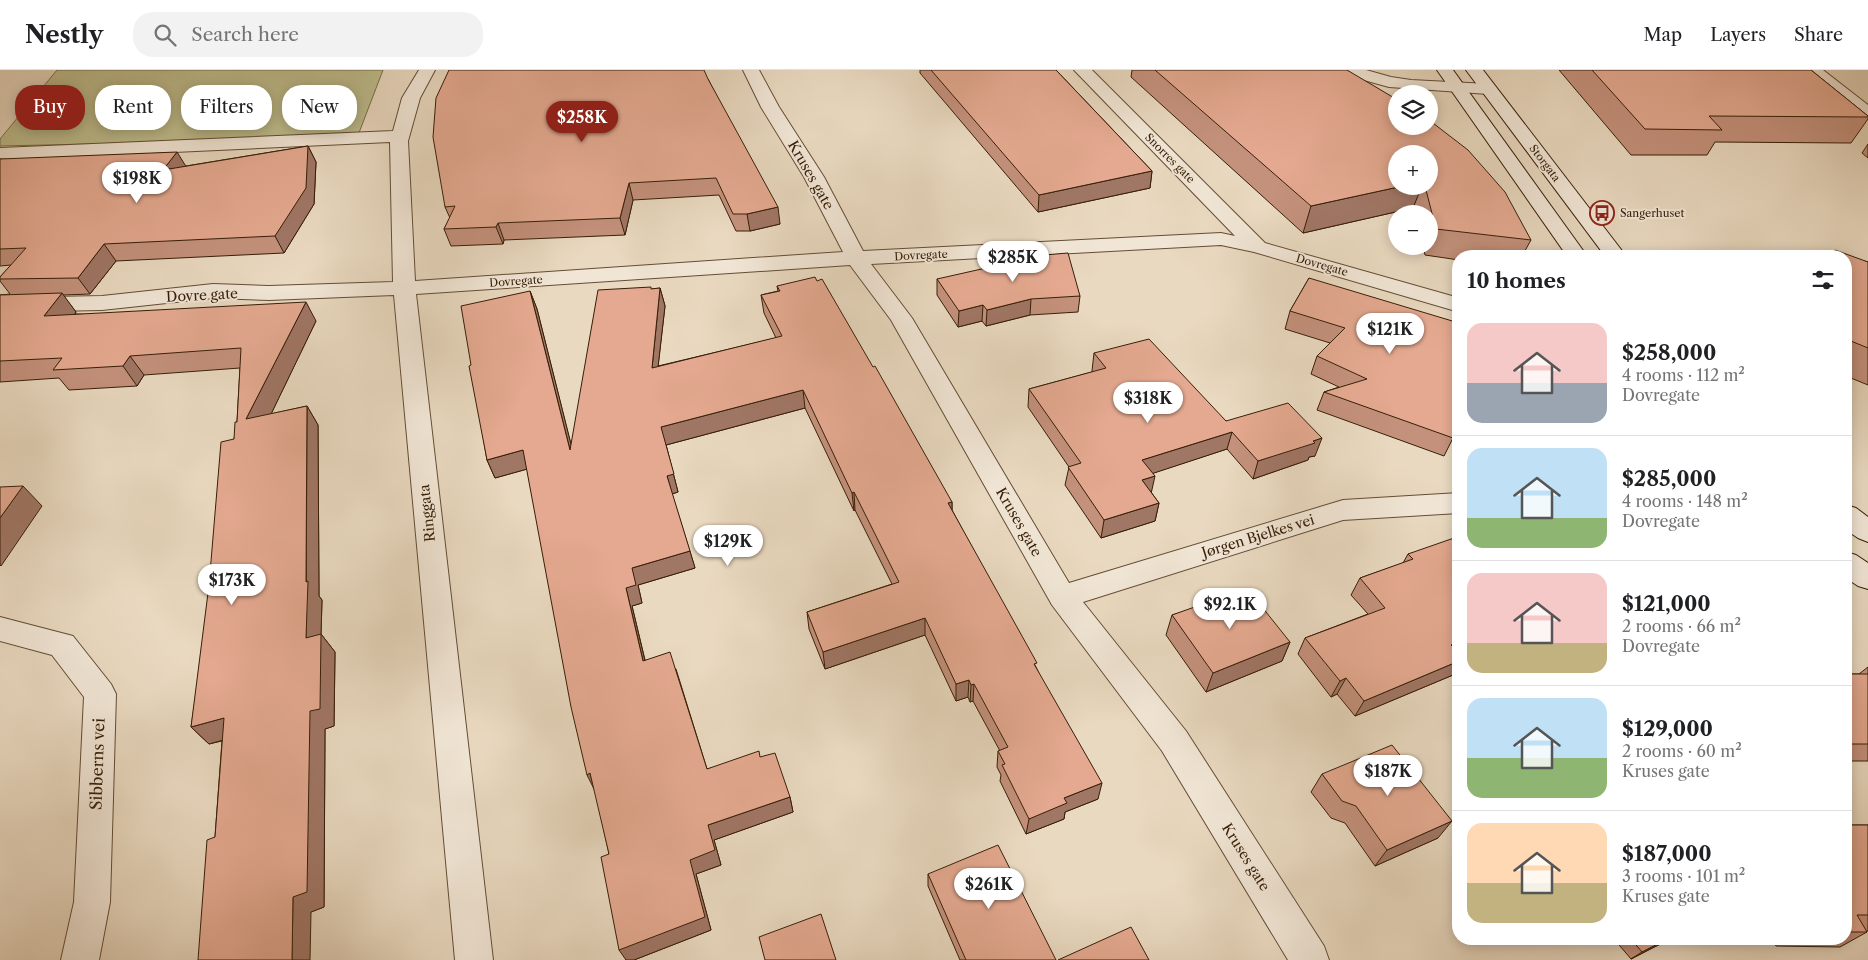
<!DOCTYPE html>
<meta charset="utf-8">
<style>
:root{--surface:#fff;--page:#f2f2f2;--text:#202124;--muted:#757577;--line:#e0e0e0;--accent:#8f2418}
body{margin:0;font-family:"Libre Caslon Text",serif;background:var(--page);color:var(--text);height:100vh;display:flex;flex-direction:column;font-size:19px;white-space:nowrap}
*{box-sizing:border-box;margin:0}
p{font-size:16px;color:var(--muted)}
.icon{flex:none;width:28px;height:28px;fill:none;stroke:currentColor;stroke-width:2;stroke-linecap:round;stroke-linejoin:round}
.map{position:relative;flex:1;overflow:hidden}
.sheet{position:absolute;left:1452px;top:180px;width:400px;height:695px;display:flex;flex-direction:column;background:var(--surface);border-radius:20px;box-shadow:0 2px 12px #0003}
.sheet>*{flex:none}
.hud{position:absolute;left:15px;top:15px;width:475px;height:45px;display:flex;gap:10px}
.fabs{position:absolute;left:1388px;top:15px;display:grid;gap:10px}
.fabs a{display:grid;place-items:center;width:50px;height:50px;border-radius:50%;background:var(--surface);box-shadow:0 2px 12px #0003;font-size:25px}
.price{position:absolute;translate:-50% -42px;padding:0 11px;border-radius:18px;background:#fff;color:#222;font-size:16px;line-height:32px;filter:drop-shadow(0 1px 2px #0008)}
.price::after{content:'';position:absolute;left:50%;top:30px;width:15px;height:11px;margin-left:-8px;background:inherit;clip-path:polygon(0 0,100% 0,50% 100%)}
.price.on{background:var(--accent);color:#fff}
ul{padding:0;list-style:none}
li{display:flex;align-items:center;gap:15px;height:125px;padding:0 15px}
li+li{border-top:1px solid var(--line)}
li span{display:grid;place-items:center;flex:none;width:140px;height:100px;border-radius:15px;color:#555}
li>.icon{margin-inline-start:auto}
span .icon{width:60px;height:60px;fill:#fffc;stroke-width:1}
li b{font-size:21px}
h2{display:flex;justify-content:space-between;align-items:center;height:60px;padding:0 15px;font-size:21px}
.tag{padding:0 18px;border-radius:20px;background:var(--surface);box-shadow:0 2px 12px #0003;font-size:18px;line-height:45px}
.tag.on{background:var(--accent);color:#fff}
header{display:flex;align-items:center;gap:30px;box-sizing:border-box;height:70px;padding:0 25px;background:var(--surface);border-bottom:1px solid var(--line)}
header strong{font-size:24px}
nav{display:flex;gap:28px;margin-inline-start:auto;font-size:18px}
.search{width:350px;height:45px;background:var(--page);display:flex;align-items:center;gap:12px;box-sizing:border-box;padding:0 18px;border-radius:20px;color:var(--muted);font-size:19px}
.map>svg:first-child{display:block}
.green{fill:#bebd8d;stroke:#7a6e4a}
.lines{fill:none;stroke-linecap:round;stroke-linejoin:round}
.street-casing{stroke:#644d35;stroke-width:2}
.secondary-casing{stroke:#371e07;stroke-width:2}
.street{fill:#f1e6d6;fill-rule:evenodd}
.secondary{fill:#f1e6d6;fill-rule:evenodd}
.wall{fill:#c4917c;stroke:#371e07;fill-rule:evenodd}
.shaded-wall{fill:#a07665;stroke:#371e07}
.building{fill:#e4a990;stroke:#371e07}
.labels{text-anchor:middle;stroke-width:4;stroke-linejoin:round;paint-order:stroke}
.far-street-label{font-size:11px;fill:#371e07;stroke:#f1e6d6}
.far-poi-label{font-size:11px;fill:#371e07;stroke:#f1e6d6;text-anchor:start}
.street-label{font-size:14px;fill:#371e07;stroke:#f1e6d6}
.near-street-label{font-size:16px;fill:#371e07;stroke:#f1e6d6}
</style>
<header>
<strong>Nestly</strong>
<div class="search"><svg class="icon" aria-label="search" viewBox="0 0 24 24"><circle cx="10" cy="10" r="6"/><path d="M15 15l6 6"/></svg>Search here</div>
<nav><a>Map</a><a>Layers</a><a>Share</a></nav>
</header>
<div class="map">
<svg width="1868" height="890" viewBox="0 0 1868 890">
<rect width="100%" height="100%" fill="#e9d9c0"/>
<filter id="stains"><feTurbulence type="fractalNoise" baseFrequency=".004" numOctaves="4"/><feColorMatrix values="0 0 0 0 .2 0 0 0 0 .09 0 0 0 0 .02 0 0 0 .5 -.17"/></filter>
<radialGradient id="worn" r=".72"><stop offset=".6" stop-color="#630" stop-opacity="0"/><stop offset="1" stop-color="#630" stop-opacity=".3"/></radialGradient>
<polygon class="green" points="57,0 383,0 357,68 0,76 0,69"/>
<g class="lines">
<defs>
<g id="street">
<polygon points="419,0 435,0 420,28 408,71 415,211 843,182 804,107 761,37 743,0 759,0 779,37 824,107 863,181 1221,163 1235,166 1074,0 1092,0 1265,173 1459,228 1459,242 1254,182 1221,175 871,194 912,248 1069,513 1343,430 1459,423 1459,443 1343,450 1083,532 1186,661 1324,876 1329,890 1288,890 1162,681 1052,535 891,250 850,195 416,224 493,890 455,890 394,225 269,230 213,228 102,240 0,242 0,228 102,226 213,214 269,216 393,212 390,72 0,90 0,78 393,61 402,28"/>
<polygon points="1340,0 1366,0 1391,7 1411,10 1488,14 1494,15 1497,19 1494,23 1488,24 1389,17 1342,4"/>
<polygon points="1805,0 1823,0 1868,35 1868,49 1862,48"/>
<polygon points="0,547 73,566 111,614 116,624 110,832 99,890 61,890 74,832 84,627 52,585 0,571"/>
</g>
<g id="secondary">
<polygon points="1437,0 1453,0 1587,186 1567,186"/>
<polygon points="1466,0 1483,0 1626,186 1605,186"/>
<polygon points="1846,435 1856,438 1868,447 1868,472 1858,468 1846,460"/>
<polygon points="1846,482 1856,485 1868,493 1868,519 1858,516 1846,508"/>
</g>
</defs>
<use href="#street" class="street-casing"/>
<use href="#secondary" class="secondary-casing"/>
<use href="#street" class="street"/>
<use href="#secondary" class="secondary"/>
</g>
<g class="wall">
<polygon points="920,0 1056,0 1152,101 1150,118 1038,142 920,3"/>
<path d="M1132,0H1347L1531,170L1522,186H1459V190L1425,185L1423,176H1429V144H1415L1413,138L1303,163L1131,7ZM1396,84L1429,116H1396Z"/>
<polygon points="1559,0 1811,0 1868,46 1868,49 1851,73 1715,72 1707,85 1631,85"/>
<polygon points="708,9 780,154 750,161 736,161 719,125 633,130 625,165 504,170 503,174 451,176 444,159 450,148 445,137"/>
<polygon points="1868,74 1868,88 1862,83"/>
<polygon points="308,76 316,92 314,134 284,183 116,191 90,224 63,225 76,242 75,244 316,251 271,344 307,336 318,355 319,526 322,530 321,564 335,582 334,656 325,659 324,837 311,842 215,767 222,671 209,674 191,657 234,369 237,352 240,298 144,305 137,316 69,320 59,308 0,312 0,225 10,224 0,211 0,207 11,195 0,196 0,89 186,96"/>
<polygon points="1846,186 1868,192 1868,315 1846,306"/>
<polygon points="1309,208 1453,368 1444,386 1317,340 1324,322 1339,317 1311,304 1317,286 1330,273 1285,259 1290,241"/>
<polygon points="937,209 1080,226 1078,242 1030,245 986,256 982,251 958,257 937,225"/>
<polygon points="777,216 952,432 952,440 1036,597 1098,729 1065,742 1064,749 1026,764 1000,711 1001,705 997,697 998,681 1000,681 973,631 970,632 968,627 956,631 925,565 825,599 809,559 807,542 892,514 855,440 854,441 805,338 666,375 678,422 672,424 695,498 638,515 642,533 632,536 645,590 676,599 707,699 760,687 790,727 793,742 714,770 721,795 696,804 711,860 634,890 626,890 609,784 527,399 495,408 487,390 471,295 530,221 537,239 571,375 652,219 660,218 665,236 658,296 776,268 764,243 761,225 778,221"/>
<polygon points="1094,283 1226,351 1315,386 1309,387 1308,390 1253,409 1227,379 1153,403 1151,422 1159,433 1155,451 1101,468 1065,415 1069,397 1028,337 1029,319 1092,302 1092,301"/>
<polygon points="1459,473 1459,597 1453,605 1355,646 1337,624 1331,627 1298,584 1305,568 1368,544 1351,525 1360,508 1403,493 1408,484"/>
<polygon points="1243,524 1290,572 1282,591 1206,622 1166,565 1172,545"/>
<polygon points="1868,597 1868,691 1846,691 1846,604 1859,604"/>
<polygon points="1322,704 1438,768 1375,796 1345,753 1331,748 1311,722"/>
<polygon points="1846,755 1868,755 1868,861 1865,861 1867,862 1840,877 1776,876 1772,869 1846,869"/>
<polygon points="928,804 1056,890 960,890 928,816"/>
<polygon points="1614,869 1670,869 1631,889"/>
</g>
<g class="shaded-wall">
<polygon points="308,76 316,92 314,134 284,183 275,166"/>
<polygon points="177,82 187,98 163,100"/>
<polygon points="1152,101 1150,118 1038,142 1039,125"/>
<polygon points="629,113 633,130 625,165 620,148"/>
<polygon points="1403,116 1422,116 1413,138 1303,163 1311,136"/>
<polygon points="778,137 780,154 750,161 747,144"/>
<polygon points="498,153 504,170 503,174 496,157"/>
<polygon points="104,174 116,191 90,224 78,208"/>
<polygon points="660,218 665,236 656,315 652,298"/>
<polygon points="530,221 537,239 577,398 570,380"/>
<polygon points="62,223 76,242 59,265 44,246"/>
<polygon points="1031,229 1030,245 986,256 987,240"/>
<polygon points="306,232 316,251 259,369 246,349"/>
<polygon points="983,235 982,251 958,257 959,241"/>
<polygon points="130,286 144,305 137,316 123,296"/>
<polygon points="803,320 805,338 666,375 678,422 672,424 667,406 661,357"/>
<polygon points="307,336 318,355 319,526 322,530 321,564 335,582 334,656 325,659 324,837 311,842 310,890 292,890 293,827 306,568"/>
<polygon points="1232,362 1227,379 1139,408 1142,390"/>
<polygon points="1322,368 1315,386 1309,387 1308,390 1253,409 1258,391"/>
<polygon points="523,380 531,398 495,408 487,390"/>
<polygon points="1155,406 1151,424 1142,410"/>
<polygon points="23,416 42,436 1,496 0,495 0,448"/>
<polygon points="854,422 855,440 854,441 852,423"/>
<polygon points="952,432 952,450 948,433"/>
<polygon points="1159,433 1155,451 1101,468 1104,450"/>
<polygon points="690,481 695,498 638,515 642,533 632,536 649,608 643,591 626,518 632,498"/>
<polygon points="925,548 925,565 825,599 823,582"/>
<polygon points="1290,572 1282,591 1206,622 1213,603"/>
<polygon points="1459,572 1459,584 1451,575"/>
<polygon points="1459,591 1459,597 1453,605 1355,646 1364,631"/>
<polygon points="1346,608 1337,624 1331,627 1340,611"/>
<polygon points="969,610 968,627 956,631 956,614"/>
<polygon points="974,614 973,631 970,632 971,615"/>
<polygon points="224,648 241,665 209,674 191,657"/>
<polygon points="590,703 595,721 587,705"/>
<polygon points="1102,713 1098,729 1065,742 1064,749 1026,764 1029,749 1064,728"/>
<polygon points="790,727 793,742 714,770 721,795 696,804 711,860 634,890 626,890 619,880 690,790 708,755"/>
<polygon points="1452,751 1438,768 1375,796 1387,780"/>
<polygon points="1667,869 1670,869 1631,889 1642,882"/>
</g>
<g class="building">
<polygon points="449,0 704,0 708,9 778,137 747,144 733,144 716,108 629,113 620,148 498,153 496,157 444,159 455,136 445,137 433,67 436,28"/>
<polygon points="931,0 1056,0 1152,101 1039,125"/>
<polygon points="1155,0 1347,0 1396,29 1396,56 1429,56 1429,50 1468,80 1505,122 1531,170 1436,159 1425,116 1429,116 1429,84 1396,84 1396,116 1403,116 1311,136"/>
<polygon points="1592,0 1811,0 1868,46 1868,47 1709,46 1722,60 1645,59"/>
<polygon points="308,76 306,118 275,166 104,174 78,208 0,209 0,207 26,178 0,179 0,89 177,82 163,100"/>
<polygon points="1835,180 1868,192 1868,278 1846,269 1846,186 1829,186"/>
<polygon points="1068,183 1080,226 1031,229 987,240 983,235 959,241 937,209 1044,185"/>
<polygon points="815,207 817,211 822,209 873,297 875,296 952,432 948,433 1037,593 1034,594 1102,713 1064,728 1067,733 1029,749 1002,695 1005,694 998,681 1008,677 974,614 971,615 969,610 956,614 925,548 823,582 807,542 899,512 854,422 852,423 803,320 661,357 674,404 667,406 690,481 632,498 636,515 626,518 643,591 670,582 707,699 759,681 760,687 775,683 790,727 708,755 715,780 690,790 705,847 619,880 601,787 609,784 590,703 587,705 571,637 523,380 487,390 469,296 471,295 461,236 530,221 570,380 598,220 651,217 651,219 660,218 652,298 782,266 761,225 780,221 777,216"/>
<polygon points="1309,208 1459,253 1459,354 1453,368 1324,322 1367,309 1317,286 1345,258 1290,241"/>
<polygon points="62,223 44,246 306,232 246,349 307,336 306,512 308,511 306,568 321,564 320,639 310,641 307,822 293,827 292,890 198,890 207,770 215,767 224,648 191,657 209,515 221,372 234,369 235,352 237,352 241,278 130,286 123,296 53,300 62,288 0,291 0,225"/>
<polygon points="1149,269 1226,351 1288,333 1322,368 1313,371 1315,373 1258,391 1232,362 1142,390 1155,406 1142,410 1159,433 1104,450 1068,397 1081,393 1029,319 1106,298 1094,283"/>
<polygon points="23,416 0,448 0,417"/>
<polygon points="1454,468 1459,473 1459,572 1451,575 1459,583 1459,591 1364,631 1346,608 1340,611 1305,568 1385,538 1360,508 1413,489 1408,484"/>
<polygon points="1240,521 1243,524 1250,522 1290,572 1213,603 1172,545"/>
<rect x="1846" y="604" width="22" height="70"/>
<polygon points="1392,675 1452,751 1387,780 1356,736 1342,731 1322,704"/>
<polygon points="1846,755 1868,755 1868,845 1857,845 1867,862 1846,862"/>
<polygon points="998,775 1056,890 966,890 928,804"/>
<polygon points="821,844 836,890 765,890 759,867"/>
<polygon points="1131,857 1149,890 1058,890"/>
<polygon points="1631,869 1667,869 1642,882"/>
</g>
<defs>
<symbol id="bus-ring" viewBox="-11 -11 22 22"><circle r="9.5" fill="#f1e6d6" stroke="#8f2418" stroke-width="1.5"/><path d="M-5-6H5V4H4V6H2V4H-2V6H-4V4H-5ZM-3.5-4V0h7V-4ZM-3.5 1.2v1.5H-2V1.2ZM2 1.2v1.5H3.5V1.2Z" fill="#8f2418"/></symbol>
</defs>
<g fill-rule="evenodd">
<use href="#bus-ring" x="1588" y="129" width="28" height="28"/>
</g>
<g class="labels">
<g class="far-street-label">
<text transform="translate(1170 88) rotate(45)" y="4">Snorres gate</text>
<text transform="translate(1545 93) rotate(53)" y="4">Storgata</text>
<text transform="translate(921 185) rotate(-3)" y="4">Dovregate</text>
<text transform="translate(1322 195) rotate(16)" y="4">Dovregate</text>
<text transform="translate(516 211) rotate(-4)" y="4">Dovregate</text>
</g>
<g class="far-poi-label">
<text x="1620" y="147">Sangerhuset</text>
</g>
<g class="street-label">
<text transform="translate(811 105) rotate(60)" y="5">Kruses gate</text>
<text transform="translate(202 225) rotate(-3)" y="5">Dovre gate</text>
<text transform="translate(427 443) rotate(-96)" y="5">Ringgata</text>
<text transform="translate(1019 452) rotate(60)" y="5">Kruses gate</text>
<text transform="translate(1258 466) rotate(-17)" y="5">Jørgen Bjelkes vei</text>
<text transform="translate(1246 787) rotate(58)" y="5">Kruses gate</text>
</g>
<g class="near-street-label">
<text transform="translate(97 694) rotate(-88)" y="6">Sibberns vei</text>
</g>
</g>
<rect width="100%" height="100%" filter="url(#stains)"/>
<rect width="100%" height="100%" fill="url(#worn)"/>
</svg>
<div class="fabs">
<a><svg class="icon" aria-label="layers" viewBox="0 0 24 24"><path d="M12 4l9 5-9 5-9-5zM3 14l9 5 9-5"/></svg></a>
<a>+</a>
<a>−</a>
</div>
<b class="price on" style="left:582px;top:73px">$258K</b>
<b class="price" style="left:137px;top:134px">$198K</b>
<b class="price" style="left:1013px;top:213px">$285K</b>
<b class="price" style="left:1390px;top:285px">$121K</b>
<b class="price" style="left:1148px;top:354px">$318K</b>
<b class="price" style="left:728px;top:497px">$129K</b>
<b class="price" style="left:232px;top:536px">$173K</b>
<b class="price" style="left:1230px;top:560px">$92.1K</b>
<b class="price" style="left:1388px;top:727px">$187K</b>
<b class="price" style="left:989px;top:840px">$261K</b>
<div class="hud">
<a class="tag on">Buy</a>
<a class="tag">Rent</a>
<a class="tag">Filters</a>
<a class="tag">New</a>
</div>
<section class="sheet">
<h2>10 homes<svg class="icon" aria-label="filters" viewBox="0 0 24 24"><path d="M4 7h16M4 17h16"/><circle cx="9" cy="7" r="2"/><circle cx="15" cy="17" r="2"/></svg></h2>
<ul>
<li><span style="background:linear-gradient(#f6c9c9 60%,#9aa5b1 0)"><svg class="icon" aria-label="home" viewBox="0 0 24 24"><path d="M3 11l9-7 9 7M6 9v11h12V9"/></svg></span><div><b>$258,000</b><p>4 rooms · 112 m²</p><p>Dovregate</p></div></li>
<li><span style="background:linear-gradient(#bfe0f5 70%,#8fb573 0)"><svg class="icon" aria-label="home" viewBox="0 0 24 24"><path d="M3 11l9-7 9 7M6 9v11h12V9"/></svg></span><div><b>$285,000</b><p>4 rooms · 148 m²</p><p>Dovregate</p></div></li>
<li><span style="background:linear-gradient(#f6c9c9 70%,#c2b280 0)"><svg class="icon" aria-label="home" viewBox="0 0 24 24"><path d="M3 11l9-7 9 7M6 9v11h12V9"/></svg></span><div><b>$121,000</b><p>2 rooms · 66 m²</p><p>Dovregate</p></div></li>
<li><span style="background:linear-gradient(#bfe0f5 60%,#8fb573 0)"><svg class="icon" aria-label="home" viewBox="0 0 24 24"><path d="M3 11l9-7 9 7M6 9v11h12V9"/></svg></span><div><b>$129,000</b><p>2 rooms · 60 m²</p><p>Kruses gate</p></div></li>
<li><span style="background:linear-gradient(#ffd9b3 60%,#c2b280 0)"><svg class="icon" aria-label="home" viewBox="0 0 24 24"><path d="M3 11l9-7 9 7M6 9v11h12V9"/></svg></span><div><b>$187,000</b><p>3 rooms · 101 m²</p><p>Kruses gate</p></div></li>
</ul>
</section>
</div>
